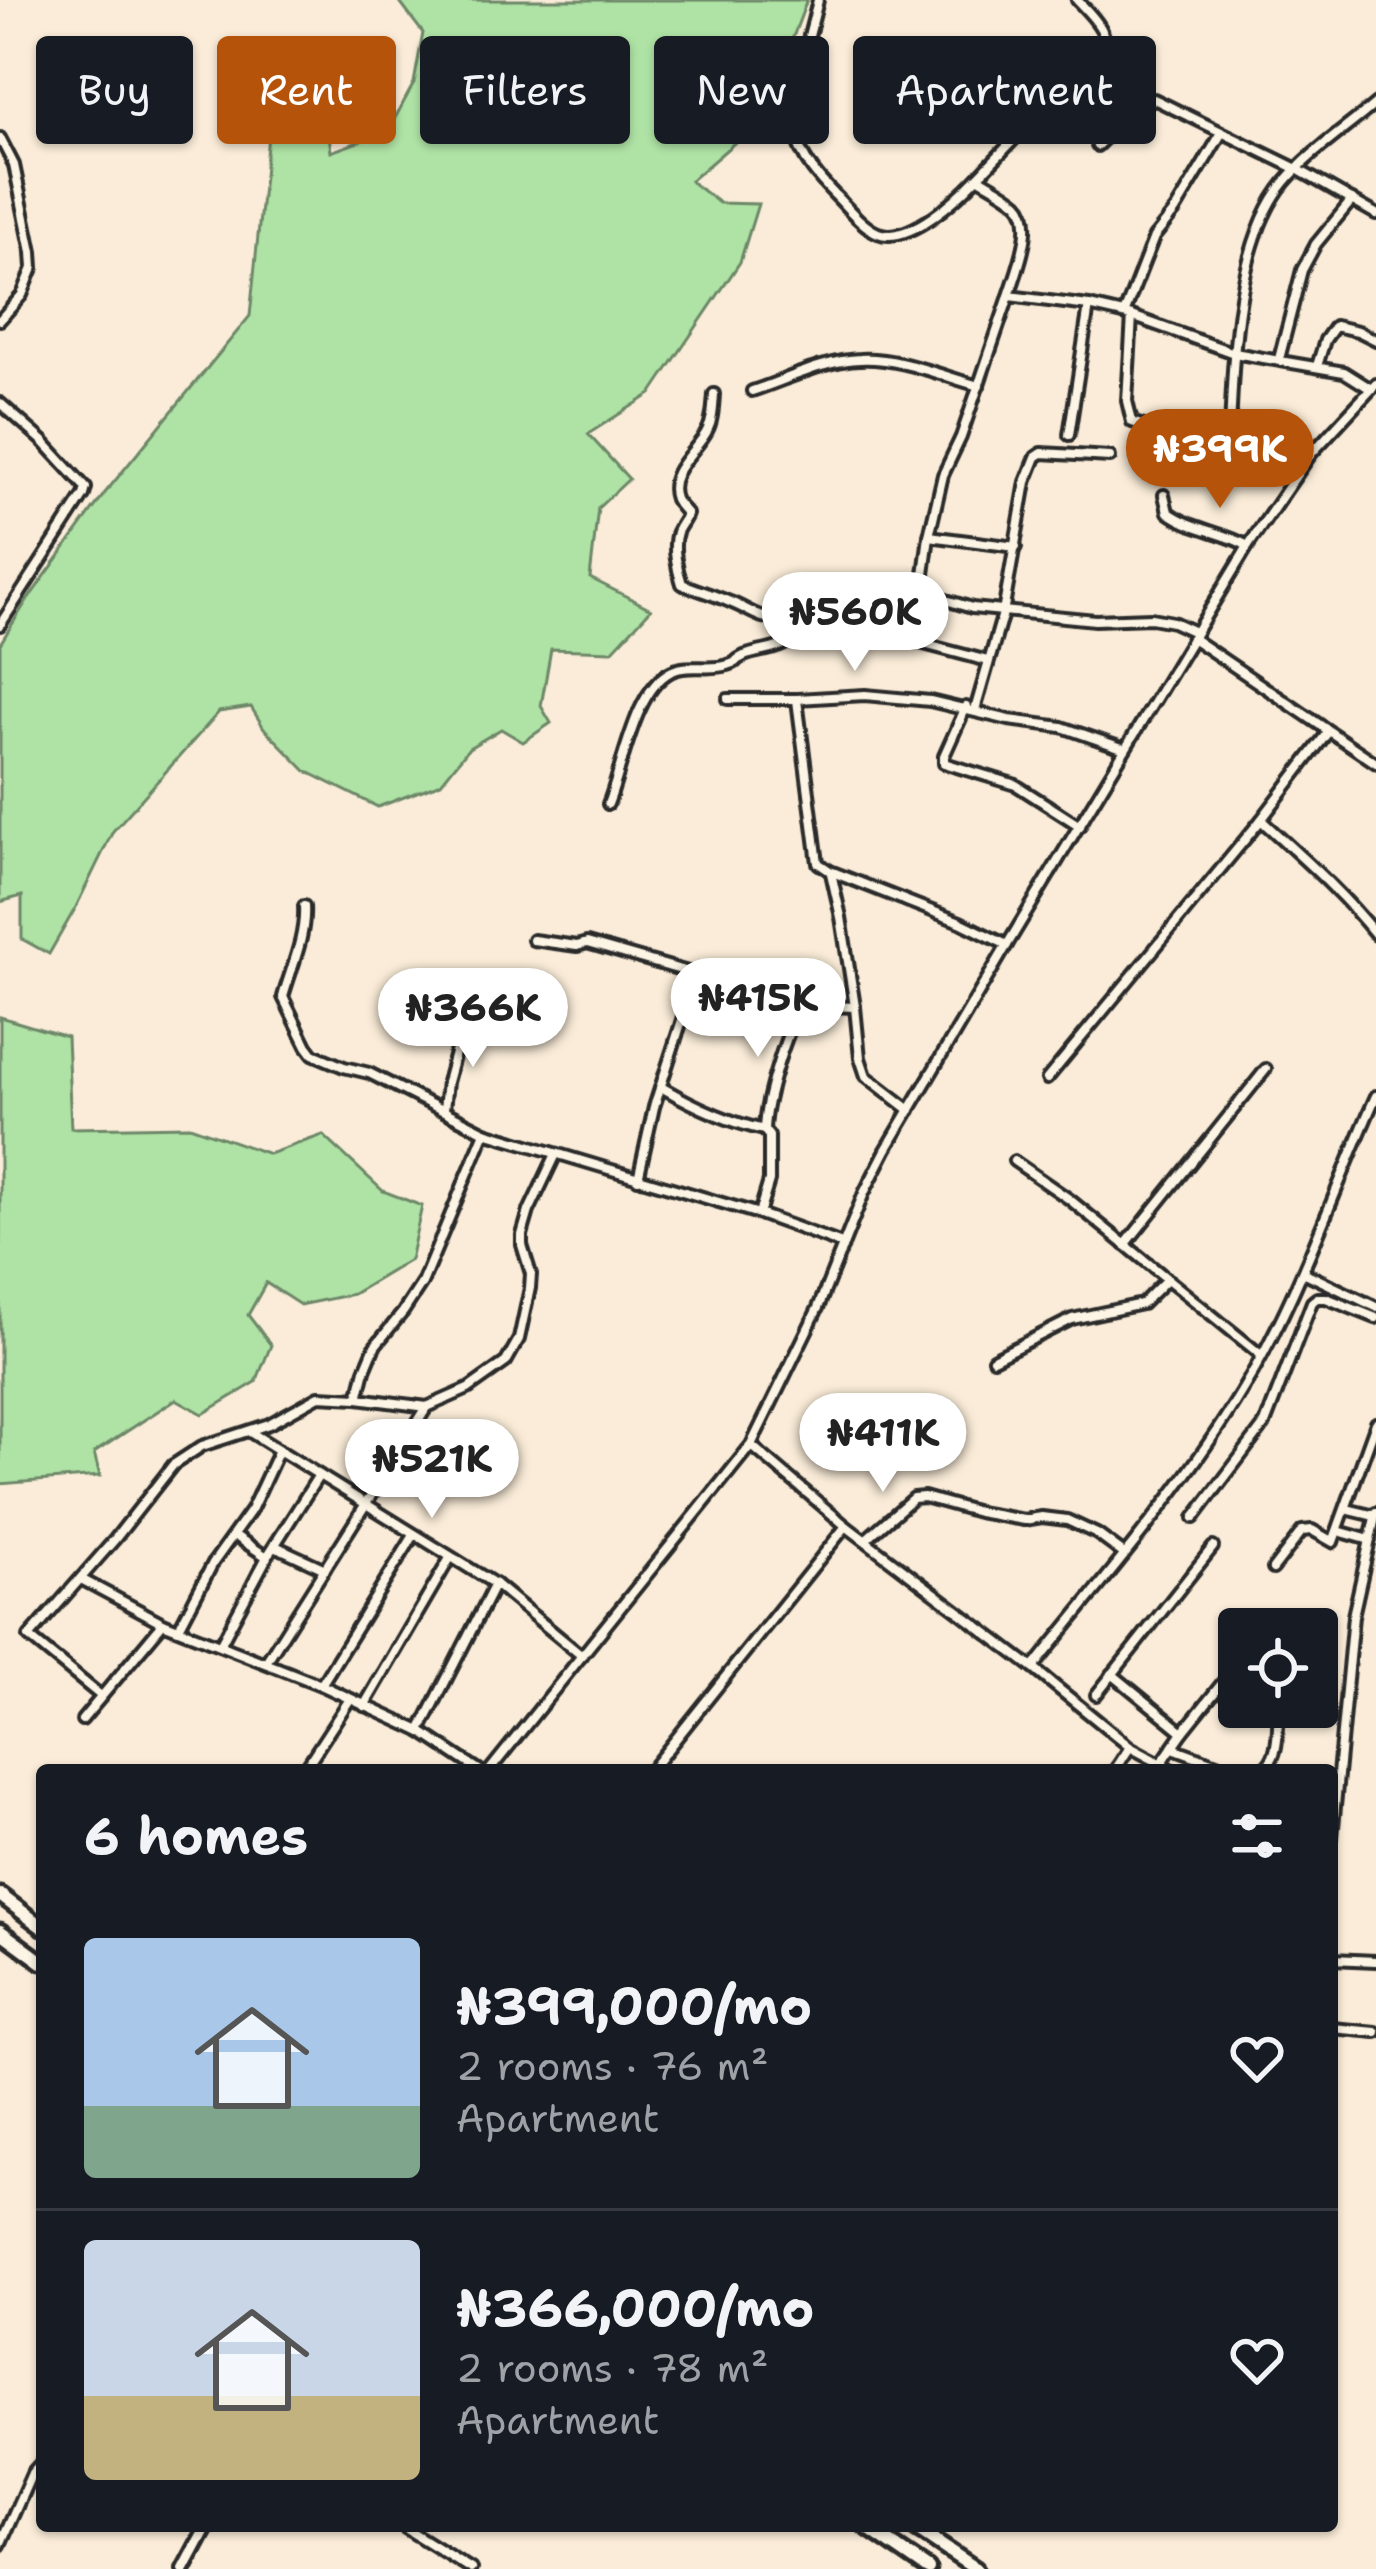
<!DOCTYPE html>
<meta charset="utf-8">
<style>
:root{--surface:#171b24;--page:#242831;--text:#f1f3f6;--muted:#9ea1a6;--line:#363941;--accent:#b45309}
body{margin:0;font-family:"Shantell Sans",sans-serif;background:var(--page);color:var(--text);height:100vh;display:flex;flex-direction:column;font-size:45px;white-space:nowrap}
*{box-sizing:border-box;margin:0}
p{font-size:39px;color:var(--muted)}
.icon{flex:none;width:66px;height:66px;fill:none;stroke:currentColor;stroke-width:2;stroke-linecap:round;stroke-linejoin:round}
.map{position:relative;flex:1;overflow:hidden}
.sheet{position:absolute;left:36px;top:1764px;width:1302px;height:768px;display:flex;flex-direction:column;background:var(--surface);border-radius:12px;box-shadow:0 3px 9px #0004}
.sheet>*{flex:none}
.banner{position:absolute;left:36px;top:36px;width:1305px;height:108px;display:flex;gap:24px}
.controls{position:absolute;left:1218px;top:1608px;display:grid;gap:24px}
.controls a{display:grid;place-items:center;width:120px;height:120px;border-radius:12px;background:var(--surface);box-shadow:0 3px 9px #0004;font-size:60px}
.price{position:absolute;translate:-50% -102px;padding:0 27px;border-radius:42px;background:#fff;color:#222;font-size:39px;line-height:78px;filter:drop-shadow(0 3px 6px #0008)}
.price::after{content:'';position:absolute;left:50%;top:72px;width:36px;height:27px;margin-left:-18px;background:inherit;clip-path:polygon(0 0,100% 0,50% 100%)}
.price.active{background:var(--accent);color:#fff}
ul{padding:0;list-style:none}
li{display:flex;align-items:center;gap:36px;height:300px;padding:0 48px}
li+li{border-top:3px solid var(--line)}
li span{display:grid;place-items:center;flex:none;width:336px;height:240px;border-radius:12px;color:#555}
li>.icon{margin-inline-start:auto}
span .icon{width:144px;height:144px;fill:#fffc;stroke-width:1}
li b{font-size:51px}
h2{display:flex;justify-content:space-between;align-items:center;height:144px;padding:0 48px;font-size:51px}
.tag{padding:0 42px;border-radius:12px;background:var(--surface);box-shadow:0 3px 9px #0004;font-size:42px;line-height:108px}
.tag.active{background:var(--accent);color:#fff}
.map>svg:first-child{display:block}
.green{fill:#afe3a5;stroke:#6d8768;stroke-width:3}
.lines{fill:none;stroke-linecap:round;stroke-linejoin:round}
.minor-casing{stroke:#2b2b2b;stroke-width:16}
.tertiary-casing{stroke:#2b2b2b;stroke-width:20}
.secondary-casing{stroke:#2b2b2b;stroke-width:21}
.minor{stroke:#fcf5e5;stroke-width:8}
.tertiary{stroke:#fcf5e5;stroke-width:10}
.secondary{stroke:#fcf5e5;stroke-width:12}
</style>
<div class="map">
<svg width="1376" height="2569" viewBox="0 0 1376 2569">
<rect width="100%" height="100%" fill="#faecd8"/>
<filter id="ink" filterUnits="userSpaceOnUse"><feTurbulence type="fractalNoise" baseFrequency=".00833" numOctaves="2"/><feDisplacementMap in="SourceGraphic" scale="24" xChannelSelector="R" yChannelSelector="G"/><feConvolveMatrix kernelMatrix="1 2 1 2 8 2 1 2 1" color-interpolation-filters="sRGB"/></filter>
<g filter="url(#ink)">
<g class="green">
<polygon points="398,0 807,0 762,119 690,181 719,203 758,204 740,262 651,394 588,434 629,479 598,508 590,578 651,609 612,651 551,649 541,706 551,723 523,742 501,729 469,748 441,783 378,807 306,771 264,728 251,707 219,712 113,831 76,907 49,954 22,939 22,896 0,902 0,644 26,602 105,493 250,316 272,95 289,66 322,72 331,152 388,131 414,83 423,33"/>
<polygon points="0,1017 67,1037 71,1128 190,1126 269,1154 323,1135 383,1191 422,1206 410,1260 353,1294 300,1305 266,1283 248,1315 271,1345 256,1382 203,1414 176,1399 94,1453 100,1476 0,1484"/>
</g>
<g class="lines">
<defs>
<g id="minor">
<path d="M818,0C810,37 788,100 796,136C801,159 820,180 836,196C848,208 863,227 878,233C909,245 958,198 978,177C991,185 1007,193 1018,203C1038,222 1016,273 1009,296L1089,306L1132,316L1234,353L1344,372L1371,389"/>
<polyline points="0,138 14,165 32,252 33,268 22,295 0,320"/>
<polyline points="1097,146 1140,104 1154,99 1297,169 1376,214"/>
<path d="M978,177L1044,108L1098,62C1115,36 1096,20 1077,0"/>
<polyline points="1009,296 961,437 943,475 929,536 923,582 936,597 972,608 1095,620 1151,618 1173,622 1195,632"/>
<polyline points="1124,314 1154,237 1175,211 1221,134"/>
<polyline points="1132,316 1127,401 1132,422 1159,431 1214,430 1311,454"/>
<polyline points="1279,359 1302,270 1316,244 1352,200"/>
<polyline points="1317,366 1325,340 1335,326 1358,331 1376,340"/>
<path d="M752,391C786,380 825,360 860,359C899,357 942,376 979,386"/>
<path d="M714,394C713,407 713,420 707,431C697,451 665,472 675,499C678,505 683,509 687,514C685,520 680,525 677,532C672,546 677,569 682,584C697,590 714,595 730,602C753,611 761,622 787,619L789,613L814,615L988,661"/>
<polyline points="0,403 43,441 86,488 84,495 0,625"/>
<path d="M1230,433C1233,359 1236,241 1285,182C1310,152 1346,129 1376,103"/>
<polyline points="1069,435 1089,306"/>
<path d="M1164,495L1168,512C1192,530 1222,531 1248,546"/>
<polyline points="929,536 1016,547"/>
<polyline points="1192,638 1376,763"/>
<polyline points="728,699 797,699 865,695 930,701 1009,720 1062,727 1125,749"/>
<polyline points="797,700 818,863 830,871 960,922 1007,945"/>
<polyline points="966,707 944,756 944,763 1016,785 1080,826"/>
<polyline points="975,710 1003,613 1026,482 1036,457 1042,453 1110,457"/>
<path d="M608,804C623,768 634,689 672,671C689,663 710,671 728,665C741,661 731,662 744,656C759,650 775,651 788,642L787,619"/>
<path d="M1261,820C1301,857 1342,892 1376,935"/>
<polyline points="831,873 841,917 855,1007"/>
<path d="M304,906C306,937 291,968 283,997L307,1046L313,1054L344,1067L369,1073L485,1132L759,1214L842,1244"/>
<polyline points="533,940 577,946 587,943 803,1005 855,1007 860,1058 866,1076 910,1110"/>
<polyline points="1047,1079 1261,820 1328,732"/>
<path d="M661,1087C694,1106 727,1122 764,1130"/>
<polyline points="444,1109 447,1082 463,1024"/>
<polyline points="1014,1161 1069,1199 1261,1355"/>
<polyline points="638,1179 654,1107 692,989 702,974"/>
<path d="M759,1214L769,1181V1136L764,1130C765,1098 786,1032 802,1005"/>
<polyline points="1125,1245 1266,1069"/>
<polyline points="1303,1272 1376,1307"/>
<polyline points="993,1359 1072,1319 1142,1304 1167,1279"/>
<polyline points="358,1398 365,1370 375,1346 403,1312 422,1283 485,1132"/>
<polyline points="250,1432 495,1584 582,1656"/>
<polyline points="752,1446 846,1526 1033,1668 1130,1747 1173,1770"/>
<polyline points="1346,1509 1375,1516"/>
<polyline points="1194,1518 1265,1424 1312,1302 1317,1298 1326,1298 1376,1318"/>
<polyline points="1338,1531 1370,1540"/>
<polyline points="234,1535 267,1557"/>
<polyline points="865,1540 913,1498 924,1497 978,1512 1024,1520 1042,1517 1067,1520 1097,1534 1124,1554"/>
<polyline points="275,1546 325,1569"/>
<polyline points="1273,1569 1302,1531 1312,1530 1333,1542 1376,1423"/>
<polyline points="81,1579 163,1623 321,1685 420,1731 479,1770"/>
<polyline points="179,1628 213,1563 251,1510 279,1450"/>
<polyline points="1266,1629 1268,1626"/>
<polyline points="220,1645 267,1557 319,1475"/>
<polyline points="266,1662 427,1407"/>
<path d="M1033,1668C1105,1578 1184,1488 1243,1389C1299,1297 1332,1194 1376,1096"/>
<polyline points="1112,1674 1183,1732"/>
<polyline points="321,1685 414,1535"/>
<polyline points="1096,1695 1213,1547"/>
<polyline points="101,1696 29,1637 115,1539 173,1465 202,1446 269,1424 319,1396 358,1398 427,1407 468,1389 506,1362 519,1339 530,1288 531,1274 522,1245 522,1235 529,1211 556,1154"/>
<polyline points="364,1706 450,1558"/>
<polyline points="82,1720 163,1623"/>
<polyline points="420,1731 495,1584"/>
<polyline points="1173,1748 1225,1767 1245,1770"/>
<polyline points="1160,1765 1183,1732 1239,1662"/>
<polyline points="304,1770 350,1699"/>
<polyline points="490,1770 751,1445 818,1308 864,1193 886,1150 1007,945 1248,546 1311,454 1376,384"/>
<polyline points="651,1770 846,1526"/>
<polyline points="1115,1770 1130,1747"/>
<path d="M1261,1770C1281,1760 1277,1728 1279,1707"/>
<polyline points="1332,1838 1353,1616 1376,1513"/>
<polyline points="1332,1959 1376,1961"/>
<polyline points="1332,2028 1376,2032"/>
<polyline points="402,2526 471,2569"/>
<polyline points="0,2545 32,2473 42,2462"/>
</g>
<polyline id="tertiary" points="184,2569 207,2526"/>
<g id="secondary">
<polyline points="0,1895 42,1927"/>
<polyline points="0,1931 42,1962"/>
<polyline points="865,2526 928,2569"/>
<polyline points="912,2526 976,2569"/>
</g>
</defs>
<use href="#minor" class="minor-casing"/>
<use href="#tertiary" class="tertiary-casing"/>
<use href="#secondary" class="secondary-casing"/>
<use href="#minor" class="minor"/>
<use href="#tertiary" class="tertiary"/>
<use href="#secondary" class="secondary"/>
</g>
</g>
</svg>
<div class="controls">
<a><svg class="icon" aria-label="locate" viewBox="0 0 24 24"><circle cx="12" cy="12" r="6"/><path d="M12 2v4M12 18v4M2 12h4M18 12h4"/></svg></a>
</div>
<b class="price active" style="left:1220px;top:511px">₦399K</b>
<b class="price" style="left:855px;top:674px">₦560K</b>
<b class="price" style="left:758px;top:1060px">₦415K</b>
<b class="price" style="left:473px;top:1070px">₦366K</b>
<b class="price" style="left:883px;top:1495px">₦411K</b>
<b class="price" style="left:432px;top:1521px">₦521K</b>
<div class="banner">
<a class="tag">Buy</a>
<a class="tag active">Rent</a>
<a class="tag">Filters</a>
<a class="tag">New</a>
<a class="tag">Apartment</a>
</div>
<section class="sheet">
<h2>6 homes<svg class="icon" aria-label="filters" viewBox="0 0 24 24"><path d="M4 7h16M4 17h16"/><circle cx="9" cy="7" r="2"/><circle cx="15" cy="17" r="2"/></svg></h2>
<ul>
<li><span style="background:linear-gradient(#a9c7e8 70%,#7fa58c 0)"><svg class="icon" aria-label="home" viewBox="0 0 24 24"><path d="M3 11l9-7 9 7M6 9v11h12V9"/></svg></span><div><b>₦399,000/mo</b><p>2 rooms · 76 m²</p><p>Apartment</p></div><svg class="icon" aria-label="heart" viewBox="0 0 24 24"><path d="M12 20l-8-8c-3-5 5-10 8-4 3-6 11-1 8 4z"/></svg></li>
<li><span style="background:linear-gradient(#c9d6e8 65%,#c2b280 0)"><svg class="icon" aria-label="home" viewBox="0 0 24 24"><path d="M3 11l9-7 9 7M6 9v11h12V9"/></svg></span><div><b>₦366,000/mo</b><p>2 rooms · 78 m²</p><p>Apartment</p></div><svg class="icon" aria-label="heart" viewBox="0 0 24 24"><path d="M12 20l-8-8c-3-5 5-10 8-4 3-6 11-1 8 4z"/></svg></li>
</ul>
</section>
</div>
